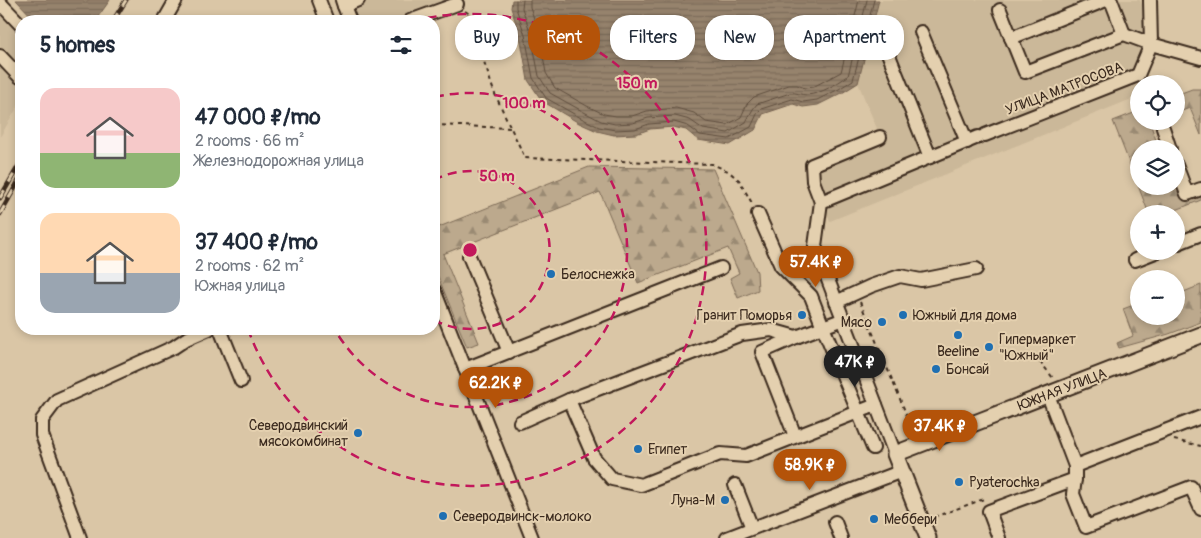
<!DOCTYPE html>
<meta charset="utf-8">
<style>
:root{--surface:#fff;--page:#f6f6f7;--text:#1f2937;--muted:#747a83;--accent:#b45309}
body{margin:0;font-family:Pangolin,sans-serif;background:var(--page);color:var(--text);height:100vh;display:flex;flex-direction:column;font-size:19px;white-space:nowrap}
*{box-sizing:border-box;margin:0}
p{font-size:16px;color:var(--muted)}
.icon{flex:none;width:28px;height:28px;fill:none;stroke:currentColor;stroke-width:2;stroke-linecap:round;stroke-linejoin:round}
.map{position:relative;flex:1;overflow:hidden}
.drawer{position:absolute;left:15px;top:15px;width:425px;height:320px;display:flex;flex-direction:column;background:var(--surface);border-radius:20px;box-shadow:0 2px 8px #0003}
.drawer>*{flex:none}
.guide{position:absolute;left:455px;top:15px;width:475px;height:45px;display:flex;gap:10px}
.fabs{position:absolute;left:1130px;top:75px;display:grid;gap:10px}
.fabs a{display:grid;place-items:center;width:55px;height:55px;border-radius:50%;background:var(--surface);box-shadow:0 2px 8px #0003;font-size:25px}
.price{position:absolute;translate:-50% -42px;padding:0 11px;border-radius:18px;background:var(--accent);color:#fff;font-size:16px;line-height:32px;filter:drop-shadow(0 1px 2px #0008)}
.price::after{content:'';position:absolute;left:50%;top:30px;width:15px;height:11px;margin-left:-8px;background:inherit;clip-path:polygon(0 0,100% 0,50% 100%)}
.price.current{background:#222;color:#fff}
ul{padding:0;list-style:none}
li{display:flex;align-items:center;gap:15px;height:125px;padding:0 25px}
li span{display:grid;place-items:center;flex:none;width:140px;height:100px;border-radius:15px;color:#555}
li>.icon{margin-inline-start:auto}
span .icon{width:60px;height:60px;fill:#fffc;stroke-width:1}
li b{font-size:21px}
h2{display:flex;justify-content:space-between;align-items:center;height:60px;padding:0 25px;font-size:21px}
.tag{padding:0 18px;border-radius:20px;background:var(--surface);box-shadow:0 2px 8px #0003;font-size:18px;line-height:45px}
.tag.current{background:var(--accent);color:#fff}
.map>svg:first-child{display:block}
.built{fill:#cbb899}
.forest{fill:url(#forest-firs);stroke:#7c6a56}
.water{fill:url(#water-rules);stroke:#725f4d}
.lines{fill:none;stroke-linecap:round;stroke-linejoin:round}
.shore{stroke:#5f4e3e;stroke-width:1}
.minor-casing{stroke:#3b2a1e;stroke-width:16}
.major-casing{stroke:#3b2a1e;stroke-width:19}
.path{stroke:#3b2a1e;stroke-width:2;stroke-dasharray:4 4;stroke-linecap:butt}
.minor{stroke:#e4d0af;stroke-width:12}
.major{stroke:#e4d0af;stroke-width:15}
.rail-casing{stroke:#3b2a1e;stroke-width:5}
.rail{stroke:#e4d0af;stroke-width:3;stroke-dasharray:9;stroke-linecap:butt}
.ring{fill:none;stroke:#c2185b;stroke-width:2.5;stroke-dasharray:9 6}
.poi-dot{fill:#1f6fb2;stroke:#e4d0af;stroke-width:2}
.labels{text-anchor:middle;stroke-width:4;stroke-linejoin:round;paint-order:stroke}
.street-label{font-size:14px;fill:#3b2a1e;stroke:#e4d0af}
.poi-label{font-size:14px;fill:#3b2a1e;stroke:#e4d0af;text-anchor:start}
.centre{fill:#c2185b;stroke:#e4d0af;stroke-width:2.5}
.ring-label{font-size:15px;text-anchor:middle;font-weight:bold;fill:#c2185b;stroke:#e4d0af;stroke-width:4;stroke-linejoin:round;paint-order:stroke}
</style>
<div class="map">
<svg width="1201" height="538" viewBox="0 0 1201 538">
<defs>
<pattern id="forest-firs" width="22" height="20" patternUnits="userSpaceOnUse" patternTransform="scale(1.25)"><rect width="22" height="20" fill="#bca98d"/><path d="M5 1l3.5 6h-7zM16 11l3.5 6h-7z" fill="#9a8a73"/></pattern>
<pattern id="water-rules" width="6" height="5" patternUnits="userSpaceOnUse" patternTransform="scale(1.25)"><rect width="6" height="5" fill="#96836d"/><path d="M0 2.5h6" fill="none" stroke="#7c6b59"/></pattern>
</defs>
<rect width="100%" height="100%" fill="#dac6a6"/>
<filter id="ink" filterUnits="userSpaceOnUse"><feTurbulence type="fractalNoise" baseFrequency=".02" numOctaves="2"/><feDisplacementMap in="SourceGraphic" scale="10" xChannelSelector="R" yChannelSelector="G"/><feConvolveMatrix kernelMatrix="1 2 1 2 8 2 1 2 1" color-interpolation-filters="sRGB"/></filter>
<g filter="url(#ink)">
<g class="built">
<polygon points="0,0 10,0 12,9 21,21 21,101 0,137"/>
<polygon points="336,0 460,0 424,21 345,21"/>
<polygon points="879,0 1140,0 1156,40 1144,84 1139,84 1139,96 830,221 807,160 878,131 858,83"/>
</g>
<g class="forest">
<polygon points="1192,89 1201,89 1201,135 1190,108 1176,113 1176,95"/>
<polygon points="1139,111 1139,121 1153,121 1150,123 1157,143 1165,145 1166,149 1139,149 1139,186 1176,186 1176,176 1184,197 1201,192 1201,200 1166,214 1149,214 1113,121"/>
<polygon points="589,167 713,169 757,272 758,290 738,298 730,278 739,273 728,248 638,283 600,192 443,254 479,343 467,347 434,267 434,229"/>
<polygon points="1201,285 1201,322 1169,334 1119,348 1117,343 1133,336 1123,309 1139,303 1139,316 1176,316 1176,295"/>
</g>
<g class="water">
<polygon points="16,0 110,0 95,21 36,21"/>
<polygon points="512,0 879,0 858,83 842,93 818,105 803,107 793,104 763,114 755,130 730,145 698,140 686,130 673,127 650,129 636,134 614,135 597,131 579,123 542,101 528,80 520,36 511,8"/>
</g>
<g class="lines">
<g class="shore">
<polyline points="516,0 516,8 525,35 533,78 546,98 581,118 599,127 615,130 635,129 649,124 674,122 688,126 700,135 729,139 751,127 758,112 761,109 792,99 803,102 817,100 839,89 853,80 874,0"/>
<path d="M523,0L522,8L531,34L539,76L550,93L584,112L601,121L615,124L633,123L648,118L675,116L690,120L703,129L728,133L746,122L753,109L757,104L790,93C796,92 801,95 807,95C821,94 836,84 848,76L867,0"/>
<polyline points="530,0 530,7 539,33 546,73 555,88 587,106 604,114 616,116 632,116 647,111 676,108 694,113 706,122 727,125 741,117 747,104 754,97 789,85 797,85 805,88 813,87 841,72 859,0"/>
</g>
<defs>
<g id="minor">
<polyline points="319,0 327,21"/>
<polyline points="342,0 344,6 358,0"/>
<polyline points="1111,0 1124,34"/>
<polyline points="0,3 21,25"/>
<polyline points="344,6 350,21"/>
<polyline points="1000,10 1025,72 1124,34 1151,44 1201,58"/>
<polyline points="164,21 176,0"/>
<polyline points="410,21 457,4"/>
<polyline points="921,32 967,142"/>
<polyline points="1011,38 1106,0"/>
<polyline points="888,53 930,157"/>
<polyline points="0,56 20,77"/>
<polyline points="1163,128 1170,149"/>
<polyline points="985,135 1138,75 1151,44 1150,0"/>
<polyline points="1176,165 1187,194 1201,189"/>
<polyline points="821,202 813,181 812,165 880,137"/>
<polyline points="758,214 781,266 811,296 823,327 873,448"/>
<polyline points="1176,244 1201,234"/>
<polyline points="469,256 509,352"/>
<polyline points="1135,260 1158,251"/>
<polyline points="434,290 532,538"/>
<polyline points="836,302 871,286 900,276 921,280 976,269"/>
<polyline points="220,329 241,381"/>
<polyline points="465,369 721,268"/>
<polyline points="1048,395 1075,466"/>
<polyline points="569,400 594,458 612,479 641,485 720,454 746,456 876,405"/>
<polyline points="520,422 569,400 742,334 771,330 796,337 844,319"/>
<polyline points="795,436 762,352 796,337"/>
<polyline points="895,454 815,246 821,202 978,137"/>
<polyline points="1075,479 1073,494 1086,527 1191,487 1201,509"/>
<polyline points="735,485 752,528"/>
<polyline points="835,522 841,538"/>
<polyline points="80,538 42,435 42,420 57,400 174,347 186,339 209,329"/>
<polyline points="727,538 902,471"/>
<polyline points="999,538 989,511 1075,479 1075,466 1201,417"/>
</g>
<polyline id="major" points="928,538 895,454 1201,335"/>
</defs>
<use href="#minor" class="minor-casing"/>
<use href="#major" class="major-casing"/>
<g class="path">
<polyline points="465,11 468,13 494,92 525,158 712,164 728,171 739,180 753,205"/>
<polyline points="434,125 511,128"/>
<polyline points="860,302 914,433"/>
<polyline points="1035,355 1053,378"/>
<polyline points="1174,440 1201,446"/>
<polyline points="934,517 984,499 985,500"/>
</g>
<use href="#minor" class="minor"/>
<use href="#major" class="major"/>
<defs>
<g id="rail">
<polyline points="113,21 126,0"/>
<polyline points="0,198 21,162"/>
<polyline points="0,214 21,177"/>
</g>
</defs>
<use href="#rail" class="rail-casing"/>
<use href="#rail" class="rail"/>
</g>
</g>
<g class="ring">
<path d="M434 180A79 79 0 1 1 434 320"/>
<path d="M435 97A157 157 0 1 1 335 330"/>
<path d="M413 21A236 236 0 1 1 248 329"/>
</g>
<g class="poi-dot">
<circle cx="551" cy="274" r="5"/>
<circle cx="802" cy="315" r="5"/>
<circle cx="903" cy="315" r="5"/>
<circle cx="882" cy="322" r="5"/>
<circle cx="958" cy="335" r="5"/>
<circle cx="989" cy="347" r="5"/>
<circle cx="936" cy="369" r="5"/>
<circle cx="358" cy="433" r="5"/>
<circle cx="638" cy="449" r="5"/>
<circle cx="959" cy="482" r="5"/>
<circle cx="725" cy="500" r="5"/>
<circle cx="443" cy="516" r="5"/>
<circle cx="874" cy="519" r="5"/>
</g>
<g class="labels">
<g class="street-label">
<text transform="translate(1064 88) rotate(-21)" y="5">УЛИЦА МАТРОСОВА</text>
<text transform="translate(1062 389) rotate(-21)" y="5">ЮЖНАЯ УЛИЦА</text>
</g>
<g class="poi-label">
<text x="561" y="279">Белоснежка</text>
<text x="792" y="320" text-anchor="end">Гранит Поморья</text>
<text x="913" y="320">Южный для дома</text>
<text x="872" y="327" text-anchor="end">Мясо</text>
<text x="999" y="344">Гипермаркет<tspan x="999" dy="16">"Южный"</tspan></text>
<text x="958" y="356" text-anchor="middle">Beeline</text>
<text x="946" y="374">Бонсай</text>
<text x="348" y="430" text-anchor="end">Северодвинский<tspan x="348" dy="16">мясокомбинат</tspan></text>
<text x="648" y="454">Египет</text>
<text x="969" y="487">Pyaterochka</text>
<text x="715" y="505" text-anchor="end">Луна-М</text>
<text x="453" y="521">Северодвинск-молоко</text>
<text x="884" y="524">Меббери</text>
</g>
</g>
<circle cx="470" cy="250" r="8" class="centre"/>
<g class="ring-label">
<text x="637" y="88">150 m</text>
<text x="524" y="108">100 m</text>
<text x="497" y="181">50 m</text>
</g>
</svg>
<div class="fabs">
<a><svg class="icon" aria-label="locate" viewBox="0 0 24 24"><circle cx="12" cy="12" r="6"/><path d="M12 2v4M12 18v4M2 12h4M18 12h4"/></svg></a>
<a><svg class="icon" aria-label="layers" viewBox="0 0 24 24"><path d="M12 4l9 5-9 5-9-5zM3 14l9 5 9-5"/></svg></a>
<a>+</a>
<a>−</a>
</div>
<b class="price" style="left:816px;top:288px">57.4K ₽</b>
<b class="price current" style="left:855px;top:388px">47K ₽</b>
<b class="price" style="left:496px;top:409px">62.2K ₽</b>
<b class="price" style="left:940px;top:452px">37.4K ₽</b>
<b class="price" style="left:810px;top:491px">58.9K ₽</b>
<div class="guide">
<a class="tag">Buy</a>
<a class="tag current">Rent</a>
<a class="tag">Filters</a>
<a class="tag">New</a>
<a class="tag">Apartment</a>
</div>
<section class="drawer">
<h2>5 homes<svg class="icon" aria-label="filters" viewBox="0 0 24 24"><path d="M4 7h16M4 17h16"/><circle cx="9" cy="7" r="2"/><circle cx="15" cy="17" r="2"/></svg></h2>
<ul>
<li><span style="background:linear-gradient(#f6c9c9 65%,#8fb573 0)"><svg class="icon" aria-label="home" viewBox="0 0 24 24"><path d="M3 11l9-7 9 7M6 9v11h12V9"/></svg></span><div><b>47 000 ₽/mo</b><p>2 rooms · 66 m²</p><p>Железнодорожная улица</p></div></li>
<li><span style="background:linear-gradient(#ffd9b3 60%,#9aa5b1 0)"><svg class="icon" aria-label="home" viewBox="0 0 24 24"><path d="M3 11l9-7 9 7M6 9v11h12V9"/></svg></span><div><b>37 400 ₽/mo</b><p>2 rooms · 62 m²</p><p>Южная улица</p></div></li>
</ul>
</section>
</div>
